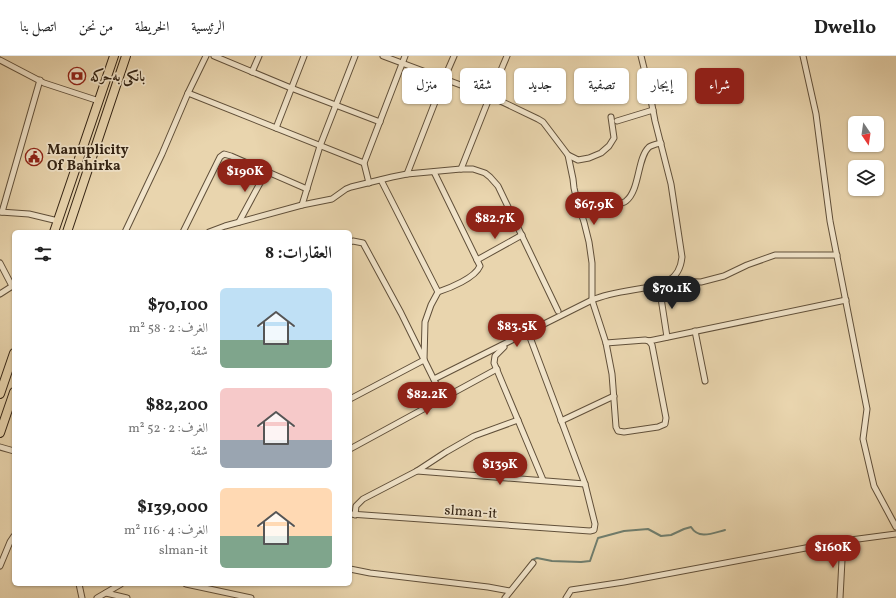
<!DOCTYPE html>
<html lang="ar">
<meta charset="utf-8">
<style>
:root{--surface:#fff;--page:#f6f6f6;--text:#222;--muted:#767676;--line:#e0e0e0;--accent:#8f2418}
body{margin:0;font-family:Vollkorn,Amiri,serif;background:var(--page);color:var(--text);direction:rtl;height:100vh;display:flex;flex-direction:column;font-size:15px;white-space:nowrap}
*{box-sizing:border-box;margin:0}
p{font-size:13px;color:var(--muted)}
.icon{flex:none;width:22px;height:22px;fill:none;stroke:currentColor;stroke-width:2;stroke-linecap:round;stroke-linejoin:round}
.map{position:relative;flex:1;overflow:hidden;direction:ltr}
.sheet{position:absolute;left:12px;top:174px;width:340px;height:356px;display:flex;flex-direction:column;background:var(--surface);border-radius:6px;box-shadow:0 1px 3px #0004;direction:rtl}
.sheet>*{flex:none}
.top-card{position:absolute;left:364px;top:12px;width:380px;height:36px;direction:rtl;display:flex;gap:8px}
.needle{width:26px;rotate:167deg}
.controls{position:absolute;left:848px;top:60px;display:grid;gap:8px}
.controls a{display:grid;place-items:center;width:36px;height:36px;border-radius:6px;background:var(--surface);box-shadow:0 1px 3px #0004;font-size:20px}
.price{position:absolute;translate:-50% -34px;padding:0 9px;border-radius:14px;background:var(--accent);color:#fff;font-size:13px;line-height:26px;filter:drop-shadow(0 1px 2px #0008)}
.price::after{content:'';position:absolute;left:50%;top:24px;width:12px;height:9px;margin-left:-6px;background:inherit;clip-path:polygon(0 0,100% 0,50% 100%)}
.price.selected{background:#222;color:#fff}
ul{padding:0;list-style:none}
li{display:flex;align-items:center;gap:12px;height:100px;padding:0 20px}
li span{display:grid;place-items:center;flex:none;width:112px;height:80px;border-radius:6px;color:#555}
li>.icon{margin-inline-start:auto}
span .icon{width:48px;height:48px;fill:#fffc;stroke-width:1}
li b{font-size:17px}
h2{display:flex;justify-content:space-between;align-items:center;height:48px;padding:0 20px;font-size:17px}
.tag{padding:0 14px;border-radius:6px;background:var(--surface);box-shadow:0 1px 3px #0004;font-size:14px;line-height:36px}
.tag.selected{background:var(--accent);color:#fff}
header{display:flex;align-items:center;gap:24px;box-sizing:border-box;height:56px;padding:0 20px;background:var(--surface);border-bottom:1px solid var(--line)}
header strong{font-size:19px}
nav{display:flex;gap:22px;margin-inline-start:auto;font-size:14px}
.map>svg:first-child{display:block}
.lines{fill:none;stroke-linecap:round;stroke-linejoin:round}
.stream{stroke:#6f7d6d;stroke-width:2}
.street-casing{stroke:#61503a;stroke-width:7}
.primary-casing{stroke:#342414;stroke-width:10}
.street{stroke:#f1e4ca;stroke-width:5}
.primary{stroke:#e9d5ae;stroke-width:8}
.labels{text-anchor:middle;stroke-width:3.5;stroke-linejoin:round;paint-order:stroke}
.poi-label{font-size:14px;font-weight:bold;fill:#342414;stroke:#f1e4ca;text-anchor:start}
.street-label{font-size:14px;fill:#342414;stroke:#f1e4ca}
</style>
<header>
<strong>Dwello</strong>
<nav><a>الرئيسية</a><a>الخريطة</a><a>من نحن</a><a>اتصل بنا</a></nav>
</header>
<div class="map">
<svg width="896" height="542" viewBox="0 0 896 542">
<rect width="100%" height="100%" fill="#e9d5ae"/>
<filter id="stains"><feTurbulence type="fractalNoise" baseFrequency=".005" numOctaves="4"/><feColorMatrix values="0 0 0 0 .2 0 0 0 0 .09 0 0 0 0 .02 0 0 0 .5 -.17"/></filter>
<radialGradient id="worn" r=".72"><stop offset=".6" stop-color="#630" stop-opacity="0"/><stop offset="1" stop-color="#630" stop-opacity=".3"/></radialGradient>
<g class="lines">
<path class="stream" d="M532,504L537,502L552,505L581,506L590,505L598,482L624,475L648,473L661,480L671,479L684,473L691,471C699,484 713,477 725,474"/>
<defs>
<g id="street">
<polyline points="214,0 291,32 380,66"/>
<polyline points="383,0 490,40 538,63 543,66 568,99 578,104 589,102 601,97 609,90 614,82 611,61"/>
<polyline points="803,0 816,58 830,165 867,353 863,383 874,430 896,471"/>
<polyline points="0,4 44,27 99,45"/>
<polyline points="252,16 259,0"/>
<polyline points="188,37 364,107"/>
<polyline points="617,65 653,54"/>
<polyline points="276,72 304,0"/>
<polyline points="568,99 573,123 574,132 577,145 584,166 589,186 592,207 592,244 606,287 612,318 616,371 618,375 624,376 658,371 665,368 666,362 652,289 649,285"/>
<polyline points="461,113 490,40 507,0"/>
<polyline points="407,118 444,23 454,0"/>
<polyline points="381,124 438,236"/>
<polyline points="369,127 364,107 405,0"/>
<polyline points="302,149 320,90 355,0"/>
<polyline points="0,156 29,158 58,165"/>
<polyline points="2,156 40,24"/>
<path d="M581,157C592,154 618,151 626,145C640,134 637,102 649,91C652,89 657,88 661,87"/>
<polyline points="239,166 266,116"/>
<polyline points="125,176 162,98 188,37 206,0"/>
<polyline points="183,176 220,101 224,98 231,100 307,133"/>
<polyline points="209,176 225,170 302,149 332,143 346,133 351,131 392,121 407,118 461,113 473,113 485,117 490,121 498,130 558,255"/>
<polyline points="350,186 353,185 363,187 401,257 443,342"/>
<polyline points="477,204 522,179"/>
<polyline points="0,207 12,230"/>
<polyline points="668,225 701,226 724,220 747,209 775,199 837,199"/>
<polyline points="659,229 667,281"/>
<polyline points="0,238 14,229"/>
<polyline points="695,275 705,325"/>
<polyline points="606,287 645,284 649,285 846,244"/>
<polyline points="504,291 495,300 494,307 543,424"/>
<path d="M434,323L592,244C608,237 627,235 644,232C652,230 661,230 668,225C677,220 681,211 682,201L671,128L655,65L648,28L641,0"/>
<path d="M350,343L424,304L425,266L431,249L438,236C450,232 475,222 480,210L434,116"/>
<polyline points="561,365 614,340"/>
<polyline points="0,391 14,395"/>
<polyline points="350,393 497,313"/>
<polyline points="417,415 585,428"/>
<polyline points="350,458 590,475 594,474 595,468 585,428 528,276"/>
<polyline points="355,459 356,450 363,443 417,415 446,396 474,380 518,364"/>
<polyline points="0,510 10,486 14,480"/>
<polyline points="350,513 370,517 488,531 510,535"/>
<polyline points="79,528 82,542"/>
<polyline points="186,528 251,542"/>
<polyline points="106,537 127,542"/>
<polyline points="97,542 121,528"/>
<polyline points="505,542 533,507"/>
<polyline points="566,542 571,534 624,526 843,485 896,478"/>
<polyline points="840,542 843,485"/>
</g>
<g id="primary">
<polyline points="54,176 114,0"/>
<polyline points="67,176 126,0"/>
<polyline points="0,338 14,297"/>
<polyline points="0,377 14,336"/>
</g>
</defs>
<use href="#street" class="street-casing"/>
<use href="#primary" class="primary-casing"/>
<use href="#street" class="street"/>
<use href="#primary" class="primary"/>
</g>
<defs>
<symbol id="bank-ring" viewBox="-11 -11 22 22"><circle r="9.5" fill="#f1e4ca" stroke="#8f2418" stroke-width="1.5"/><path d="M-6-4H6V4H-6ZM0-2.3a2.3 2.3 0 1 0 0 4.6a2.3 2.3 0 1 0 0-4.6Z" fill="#8f2418"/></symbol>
<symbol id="civic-ring" viewBox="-11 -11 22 22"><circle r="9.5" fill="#f1e4ca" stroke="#8f2418" stroke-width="1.5"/><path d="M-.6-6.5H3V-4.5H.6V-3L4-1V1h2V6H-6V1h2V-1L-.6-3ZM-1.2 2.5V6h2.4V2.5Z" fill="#8f2418"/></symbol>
</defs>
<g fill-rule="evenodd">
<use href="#bank-ring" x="67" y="10" width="20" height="20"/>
<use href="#civic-ring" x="24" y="91" width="20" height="20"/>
</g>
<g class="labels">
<g class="poi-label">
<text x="90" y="25">بانکی بەحرکە</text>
<text x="47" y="98">Manuplicity<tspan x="47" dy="16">Of Bahirka</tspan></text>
</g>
<g class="street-label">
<text transform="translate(471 455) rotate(4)" y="5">slman-it</text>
</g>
</g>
<rect width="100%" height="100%" filter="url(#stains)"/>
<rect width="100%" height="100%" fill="url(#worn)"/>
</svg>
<div class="controls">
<a><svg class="needle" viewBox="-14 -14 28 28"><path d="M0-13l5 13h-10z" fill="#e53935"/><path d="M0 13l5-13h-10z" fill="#767676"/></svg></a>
<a><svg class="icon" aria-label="layers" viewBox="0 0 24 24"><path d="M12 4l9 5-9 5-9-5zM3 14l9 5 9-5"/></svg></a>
</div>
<b class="price" style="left:245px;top:137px">$190K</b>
<b class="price" style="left:594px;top:170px">$67.9K</b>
<b class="price" style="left:495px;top:184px">$82.7K</b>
<b class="price selected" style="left:672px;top:254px">$70.1K</b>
<b class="price" style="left:517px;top:292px">$83.5K</b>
<b class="price" style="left:427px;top:360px">$82.2K</b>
<b class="price" style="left:500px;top:430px">$139K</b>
<b class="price" style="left:833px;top:513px">$160K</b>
<div class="top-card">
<a class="tag selected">شراء</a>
<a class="tag">إيجار</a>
<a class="tag">تصفية</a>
<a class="tag">جديد</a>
<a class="tag">شقة</a>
<a class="tag">منزل</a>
</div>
<section class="sheet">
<h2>العقارات: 8<svg class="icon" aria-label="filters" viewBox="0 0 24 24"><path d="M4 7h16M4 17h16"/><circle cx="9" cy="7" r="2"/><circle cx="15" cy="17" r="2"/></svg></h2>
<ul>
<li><span style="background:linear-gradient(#bfe0f5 65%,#7fa58c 0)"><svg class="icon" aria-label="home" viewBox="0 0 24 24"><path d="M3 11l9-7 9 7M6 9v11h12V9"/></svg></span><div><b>$70,100</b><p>الغرف: 2 · 58 m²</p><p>شقة</p></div></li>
<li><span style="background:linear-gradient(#f6c9c9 65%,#9aa5b1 0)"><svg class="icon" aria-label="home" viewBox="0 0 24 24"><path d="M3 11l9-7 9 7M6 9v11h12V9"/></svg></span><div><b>$82,200</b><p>الغرف: 2 · 52 m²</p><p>شقة</p></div></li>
<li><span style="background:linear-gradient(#ffd9b3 60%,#7fa58c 0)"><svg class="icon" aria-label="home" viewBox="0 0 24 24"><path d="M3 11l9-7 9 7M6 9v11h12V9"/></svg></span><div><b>$139,000</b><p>الغرف: 4 · 116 m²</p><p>slman-it</p></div></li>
</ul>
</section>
</div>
